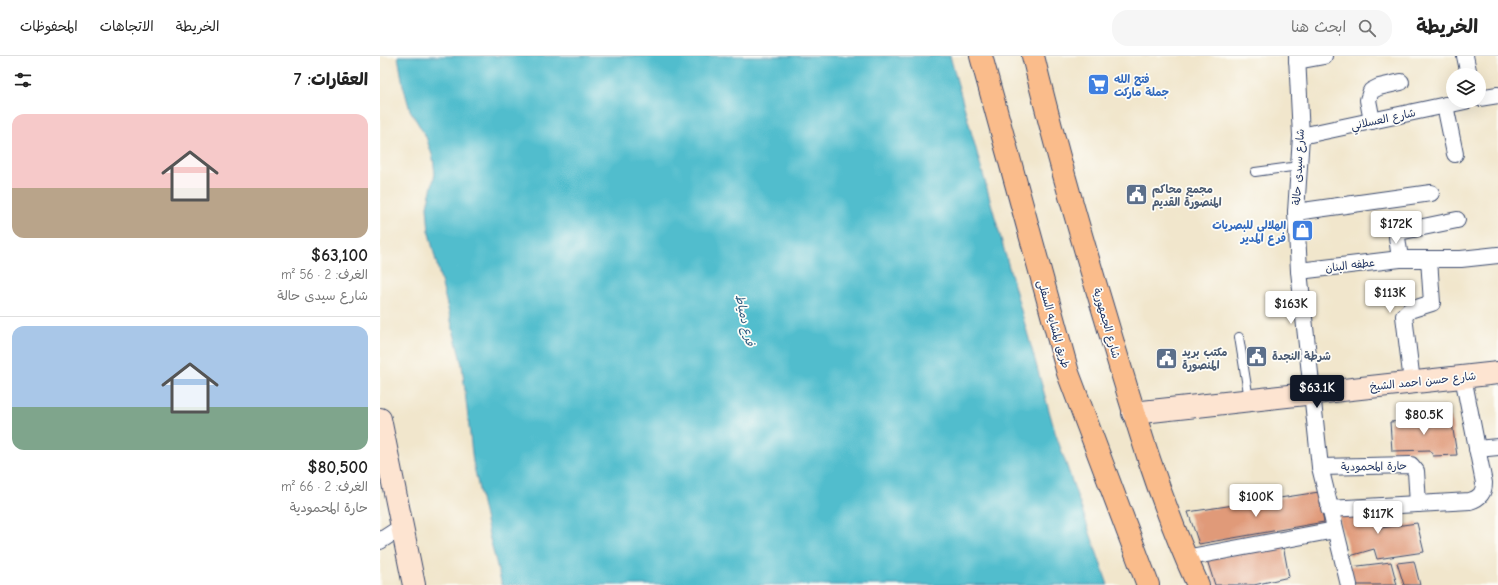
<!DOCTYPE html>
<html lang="ar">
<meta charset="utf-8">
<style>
:root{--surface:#fff;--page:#f6f6f6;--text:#222;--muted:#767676;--line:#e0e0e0;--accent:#111827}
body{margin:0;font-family:"Comic Neue","Playpen Sans Arabic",sans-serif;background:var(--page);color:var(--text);direction:rtl;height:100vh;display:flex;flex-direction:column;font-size:15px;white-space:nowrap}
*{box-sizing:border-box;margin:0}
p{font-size:13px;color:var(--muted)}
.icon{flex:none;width:22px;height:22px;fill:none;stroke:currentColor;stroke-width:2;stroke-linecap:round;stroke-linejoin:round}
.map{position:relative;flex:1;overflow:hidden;direction:ltr}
.details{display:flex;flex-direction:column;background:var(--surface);width:380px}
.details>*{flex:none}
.tools{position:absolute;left:1066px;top:12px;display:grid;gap:8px}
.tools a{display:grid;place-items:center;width:40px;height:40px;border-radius:50%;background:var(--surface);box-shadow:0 4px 16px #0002;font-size:20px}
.price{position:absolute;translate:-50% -34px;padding:0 9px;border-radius:4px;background:#fff;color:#222;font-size:13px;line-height:26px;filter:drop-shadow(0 1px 2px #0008)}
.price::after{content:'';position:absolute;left:50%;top:24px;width:12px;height:9px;margin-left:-6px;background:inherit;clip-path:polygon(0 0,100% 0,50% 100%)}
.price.current{background:var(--accent);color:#fff}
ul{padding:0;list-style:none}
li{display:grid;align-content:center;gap:8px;height:212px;padding:0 12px}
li+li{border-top:1px solid var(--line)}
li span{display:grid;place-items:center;height:124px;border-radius:12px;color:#555}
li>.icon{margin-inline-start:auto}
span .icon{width:72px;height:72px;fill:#fffc;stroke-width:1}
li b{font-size:17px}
h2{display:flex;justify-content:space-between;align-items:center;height:48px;padding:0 12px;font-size:17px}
header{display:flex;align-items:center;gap:24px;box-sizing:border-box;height:56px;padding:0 20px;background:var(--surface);border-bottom:1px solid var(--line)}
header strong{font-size:19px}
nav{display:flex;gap:22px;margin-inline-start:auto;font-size:14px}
.search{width:280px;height:36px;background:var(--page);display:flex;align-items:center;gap:10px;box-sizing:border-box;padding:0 14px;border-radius:16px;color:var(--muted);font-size:15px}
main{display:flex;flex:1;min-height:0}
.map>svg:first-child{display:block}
.water{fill:#51bdcd;stroke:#367696}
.building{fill:#e09a79}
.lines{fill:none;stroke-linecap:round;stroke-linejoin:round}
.lane-casing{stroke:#3b4a6e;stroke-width:10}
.street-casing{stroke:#3b4a6e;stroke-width:18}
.secondary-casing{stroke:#3b4a6e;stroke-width:24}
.primary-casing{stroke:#3b4a6e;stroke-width:24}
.lane{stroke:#fff;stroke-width:8}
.street{stroke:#fff;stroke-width:16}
.secondary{stroke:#fde4d1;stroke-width:22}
.primary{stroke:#fabc8b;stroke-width:22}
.labels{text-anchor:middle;stroke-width:3.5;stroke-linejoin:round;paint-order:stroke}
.shop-label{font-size:11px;font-weight:bold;fill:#366cbe;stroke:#fdfcf7;text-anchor:start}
.street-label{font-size:11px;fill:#1b2f5e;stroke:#fdfcf7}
.service-label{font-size:11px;font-weight:bold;fill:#4e5e75;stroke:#fdfcf7;text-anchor:start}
.water-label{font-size:12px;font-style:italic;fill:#2b5a7f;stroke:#fdfcf7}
</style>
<header>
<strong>الخريطة</strong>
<div class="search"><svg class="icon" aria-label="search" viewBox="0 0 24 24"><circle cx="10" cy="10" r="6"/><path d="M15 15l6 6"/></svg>ابحث هنا</div>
<nav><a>الخريطة</a><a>الاتجاهات</a><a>المحفوظات</a></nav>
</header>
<main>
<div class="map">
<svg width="1118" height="529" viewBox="0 0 1118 529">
<rect width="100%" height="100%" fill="#fdfcf7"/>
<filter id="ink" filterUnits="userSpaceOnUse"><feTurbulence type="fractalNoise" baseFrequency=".025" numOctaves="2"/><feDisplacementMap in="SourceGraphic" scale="8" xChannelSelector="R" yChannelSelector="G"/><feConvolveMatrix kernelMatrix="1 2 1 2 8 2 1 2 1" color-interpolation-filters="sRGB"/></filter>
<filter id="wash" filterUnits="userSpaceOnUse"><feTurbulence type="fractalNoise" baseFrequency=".012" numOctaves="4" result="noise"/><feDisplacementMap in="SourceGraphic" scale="16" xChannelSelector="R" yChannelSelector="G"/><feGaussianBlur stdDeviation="0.9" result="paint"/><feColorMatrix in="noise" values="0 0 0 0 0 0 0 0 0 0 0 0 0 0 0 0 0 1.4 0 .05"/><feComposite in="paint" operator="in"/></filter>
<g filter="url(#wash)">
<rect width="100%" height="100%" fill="#f1e6cc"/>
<polygon class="water" points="18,0 570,0 675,376 728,529 122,529 109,479 93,406 82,309 49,177 47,150 55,118 53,102 46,81 30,54 23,29"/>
<g id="blocks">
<g class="building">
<polygon points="1071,361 1077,399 1053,400 1050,394 1012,395 1010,366"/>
<polygon points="939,436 944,466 819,488 808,456"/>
<polygon points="997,453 1001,472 1037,467 1044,496 997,503 994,493 970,500 957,455"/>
<polygon points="903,489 909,521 874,529 835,529 827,504"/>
<polygon points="1034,505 1040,529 1024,529 1017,507"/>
<polygon points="1011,506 1017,529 975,529 970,511"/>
</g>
</g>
</g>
<g filter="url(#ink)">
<use href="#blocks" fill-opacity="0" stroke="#3b4a6e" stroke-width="1"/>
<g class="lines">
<defs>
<g id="lane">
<polyline points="875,116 919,110"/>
<polyline points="859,281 869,343"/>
</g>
<g id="street">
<polyline points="917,0 921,80 916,156 919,215 940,411 969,529"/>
<polyline points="1085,0 1089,19"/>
<polyline points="917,5 944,0"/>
<polyline points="1099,42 1118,39"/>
<polyline points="1065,49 1075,98"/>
<polyline points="992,65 988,44 991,35 999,31 1021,26"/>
<polyline points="921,80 1085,45"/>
<polyline points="916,156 1051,137"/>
<polyline points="1020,203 1017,181 1019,176 1077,164"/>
<polyline points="919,215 1020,203 1081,203 1118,199"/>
<polyline points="1032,326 1024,260 1030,254 1052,247 1049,203"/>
<polyline points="1097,393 1118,391"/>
<polyline points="940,411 1031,409 1036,415 1038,448"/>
<path d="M949,453L1090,445C1100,442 1104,437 1104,427L1083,321"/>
<polyline points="0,485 23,470"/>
<polyline points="805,502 955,474"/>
</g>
<g id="secondary">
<polyline points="753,357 1118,317"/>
<polyline points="0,363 34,529"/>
</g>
<g id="primary">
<polyline points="601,0 688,317 768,529"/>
<path d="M653,0C674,87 699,174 725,260C752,351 778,442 818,529"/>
</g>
</defs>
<use href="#lane" class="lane-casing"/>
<use href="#street" class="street-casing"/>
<use href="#secondary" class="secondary-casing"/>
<use href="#primary" class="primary-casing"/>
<use href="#lane" class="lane"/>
<use href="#street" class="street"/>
<use href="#secondary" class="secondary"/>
<use href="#primary" class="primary"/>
</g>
</g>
<defs>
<symbol id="supermarket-square" viewBox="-11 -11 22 22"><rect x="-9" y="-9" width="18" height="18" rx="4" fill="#3f7fe0" stroke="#fdfcf7"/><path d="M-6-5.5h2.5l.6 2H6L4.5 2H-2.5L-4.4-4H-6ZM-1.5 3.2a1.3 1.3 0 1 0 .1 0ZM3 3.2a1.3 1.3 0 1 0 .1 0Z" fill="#fff"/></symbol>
<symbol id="civic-square" viewBox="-11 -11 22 22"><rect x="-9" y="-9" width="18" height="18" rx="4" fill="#5c6f8a" stroke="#fdfcf7"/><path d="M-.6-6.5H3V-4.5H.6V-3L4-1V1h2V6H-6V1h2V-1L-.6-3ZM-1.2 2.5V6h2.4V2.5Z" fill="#fff"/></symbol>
<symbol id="shop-square" viewBox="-11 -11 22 22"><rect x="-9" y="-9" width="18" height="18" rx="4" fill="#3f7fe0" stroke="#fdfcf7"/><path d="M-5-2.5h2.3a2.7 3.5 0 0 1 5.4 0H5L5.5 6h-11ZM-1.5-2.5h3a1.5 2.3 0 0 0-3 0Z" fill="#fff"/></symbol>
</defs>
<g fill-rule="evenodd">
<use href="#supermarket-square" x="706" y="16" width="25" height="25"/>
<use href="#civic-square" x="744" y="126" width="25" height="25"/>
<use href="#shop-square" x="910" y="162" width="25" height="25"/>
<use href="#civic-square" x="864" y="288" width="25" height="25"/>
<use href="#civic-square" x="774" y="290" width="25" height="25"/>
</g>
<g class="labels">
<g class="shop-label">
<text x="734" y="27">فتح الله<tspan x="734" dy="13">جملة ماركت</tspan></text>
<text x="906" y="173" text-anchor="end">الهلالي للبصريات<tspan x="906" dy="13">فرع المدير</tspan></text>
</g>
<g class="street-label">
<text transform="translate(1003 63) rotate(-12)" y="4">شارع العسلاني</text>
<text transform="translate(918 111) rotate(-87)" y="4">شارع سيدى حالة</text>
<text transform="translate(970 209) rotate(-7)" y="4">عطفه البنان</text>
<text transform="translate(727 267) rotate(74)" y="4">شارع الجمهورية</text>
<text transform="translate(674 268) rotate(74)" y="4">طريق المشايه السفلى</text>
<text transform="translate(1043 325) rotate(-6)" y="4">شارع حسن احمد الشيخ</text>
<text transform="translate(994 410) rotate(-1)" y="4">حارة المحمودية</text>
</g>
<g class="service-label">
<text x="772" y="137">مجمع محاكم<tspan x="772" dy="13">المنصورة القديم</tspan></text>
<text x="802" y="300">مكتب بريد<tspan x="802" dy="13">المنصورة</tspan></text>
<text x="892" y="304">شرطة النجدة</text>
</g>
<g class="water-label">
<text transform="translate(365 264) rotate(78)" y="4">فرع دمياط</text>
</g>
</g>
</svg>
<div class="tools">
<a><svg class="icon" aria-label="layers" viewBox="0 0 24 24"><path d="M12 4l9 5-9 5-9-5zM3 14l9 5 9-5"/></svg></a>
</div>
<b class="price" style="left:1016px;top:189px">$172K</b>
<b class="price" style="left:1010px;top:258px">$113K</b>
<b class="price" style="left:911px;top:269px">$163K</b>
<b class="price current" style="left:937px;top:353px">$63.1K</b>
<b class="price" style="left:1044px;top:380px">$80.5K</b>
<b class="price" style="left:876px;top:462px">$100K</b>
<b class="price" style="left:998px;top:479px">$117K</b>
</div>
<section class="details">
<h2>العقارات: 7<svg class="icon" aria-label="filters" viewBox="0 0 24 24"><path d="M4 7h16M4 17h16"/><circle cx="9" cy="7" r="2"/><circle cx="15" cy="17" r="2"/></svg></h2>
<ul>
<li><span style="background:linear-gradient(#f6c9c9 60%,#b9a48a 0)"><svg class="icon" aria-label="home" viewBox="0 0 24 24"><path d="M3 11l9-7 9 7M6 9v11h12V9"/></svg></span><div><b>$63,100</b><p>الغرف: 2 · 56 m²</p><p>شارع سيدى حالة</p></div></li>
<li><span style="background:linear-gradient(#a9c7e8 65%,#7fa58c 0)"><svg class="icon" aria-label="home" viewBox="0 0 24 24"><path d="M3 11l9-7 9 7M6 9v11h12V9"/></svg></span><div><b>$80,500</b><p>الغرف: 2 · 66 m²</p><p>حارة المحمودية</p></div></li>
</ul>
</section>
</main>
